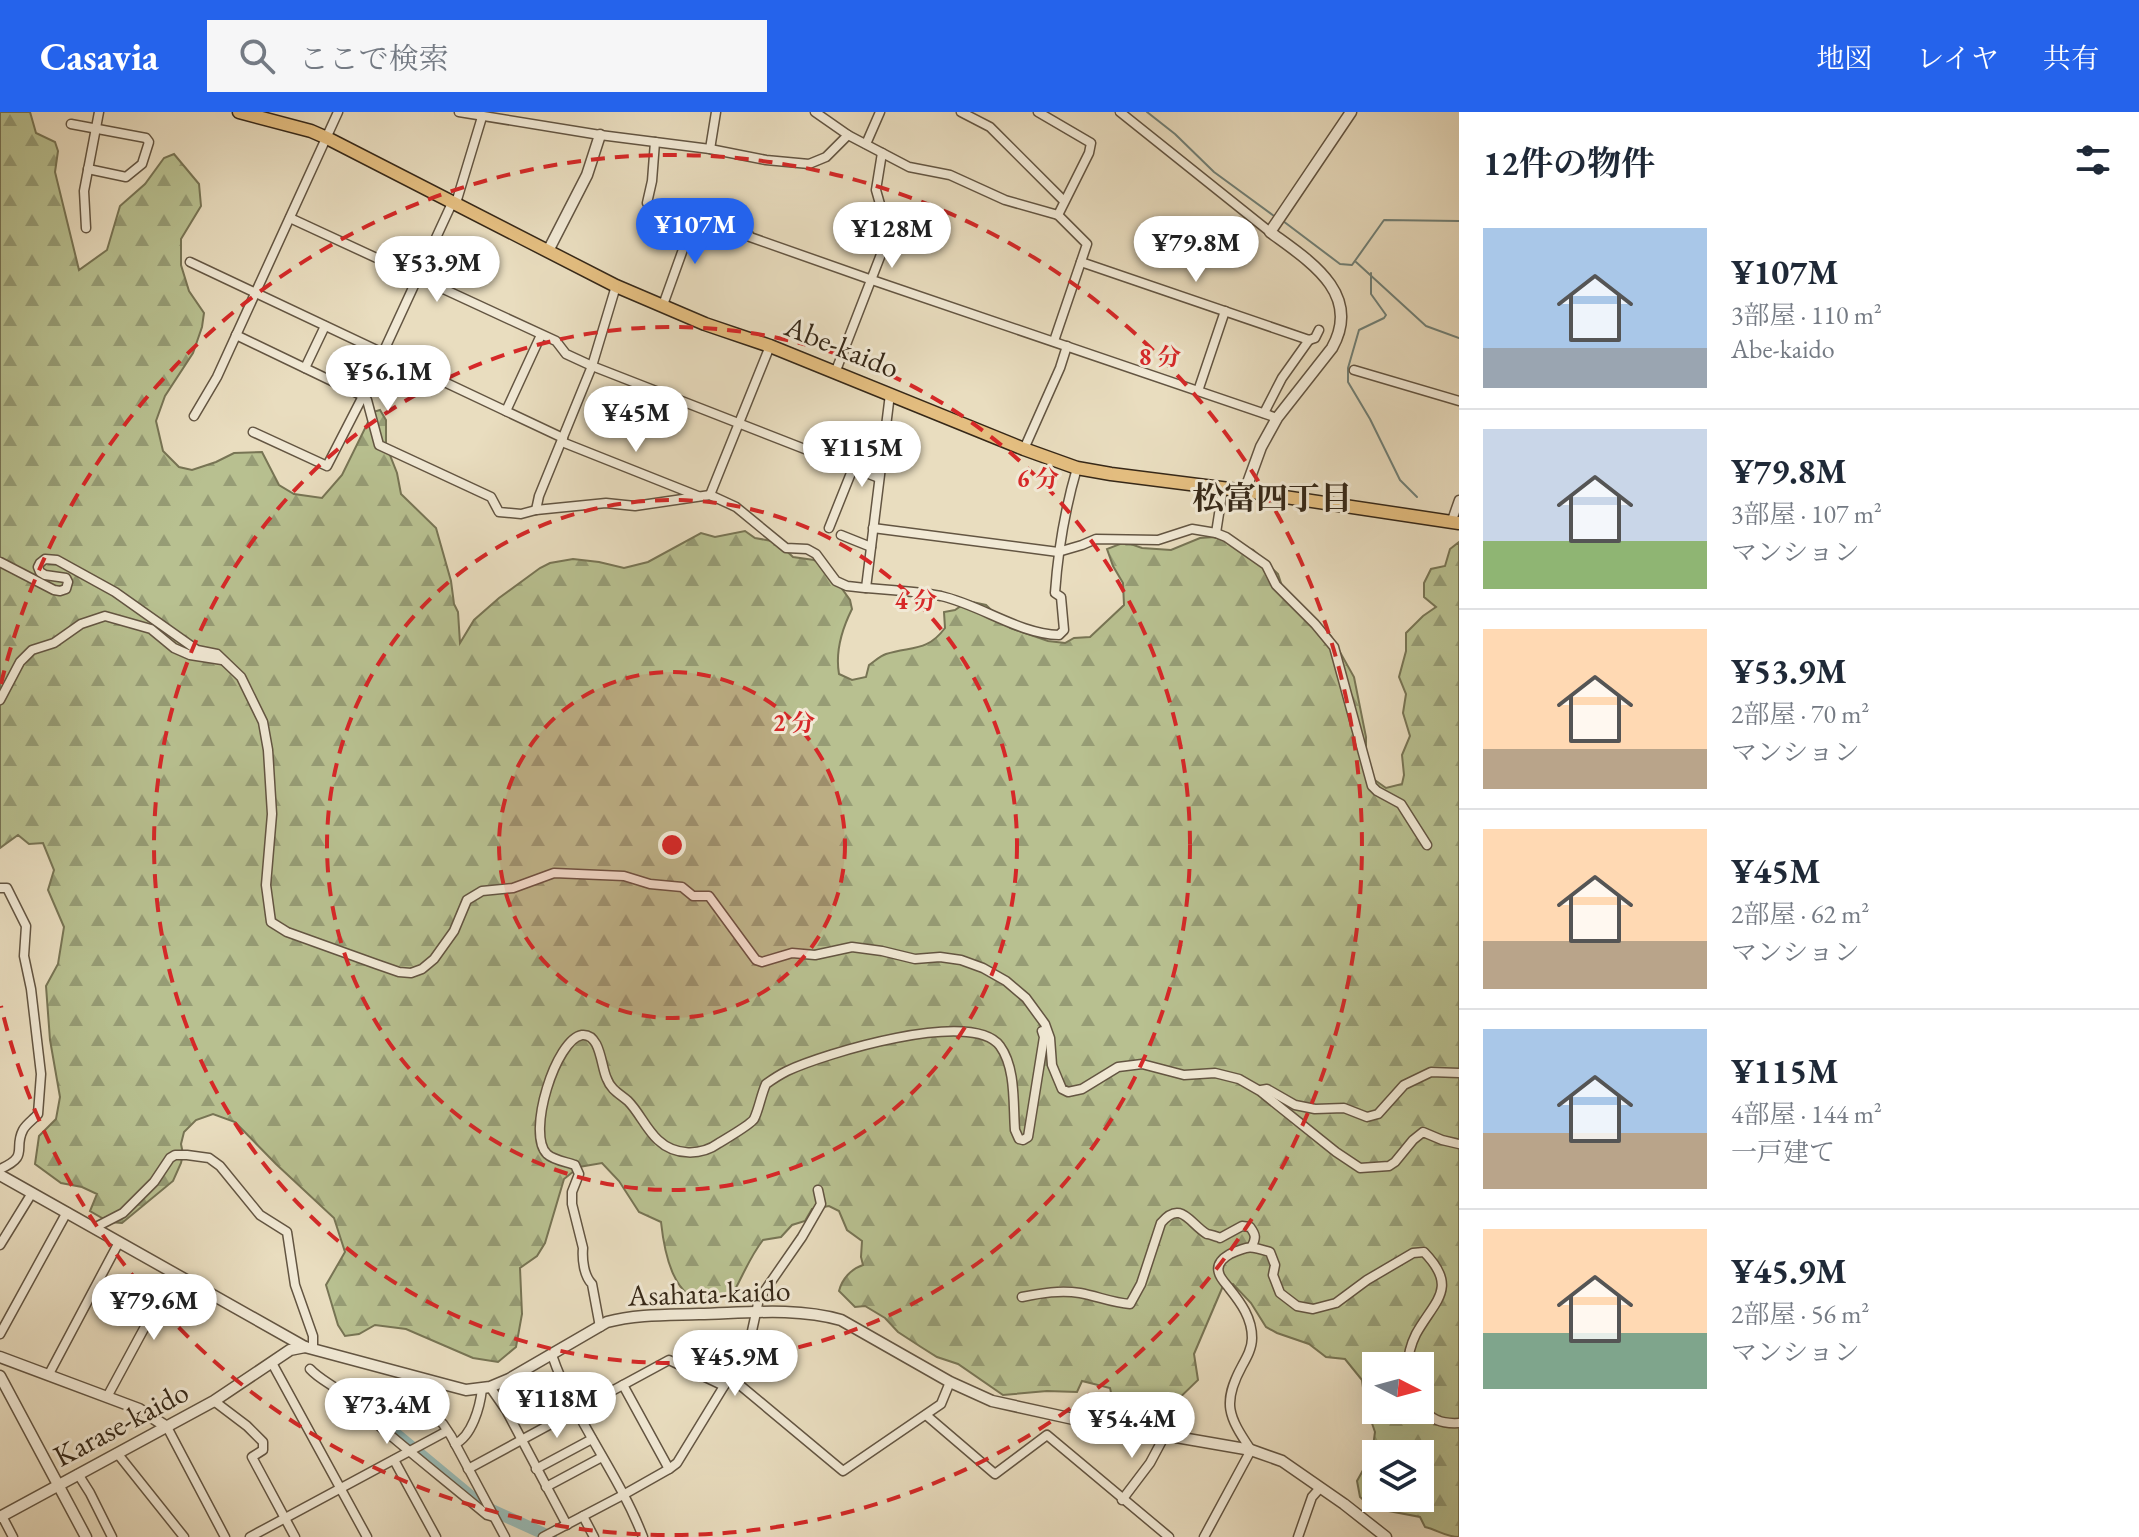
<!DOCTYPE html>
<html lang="ja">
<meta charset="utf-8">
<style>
:root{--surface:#fff;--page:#f6f6f7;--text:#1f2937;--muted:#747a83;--line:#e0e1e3;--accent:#2563eb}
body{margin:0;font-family:"EB Garamond","Noto Serif JP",serif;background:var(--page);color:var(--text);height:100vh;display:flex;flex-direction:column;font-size:30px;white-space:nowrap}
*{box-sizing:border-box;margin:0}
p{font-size:26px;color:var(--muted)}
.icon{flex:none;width:44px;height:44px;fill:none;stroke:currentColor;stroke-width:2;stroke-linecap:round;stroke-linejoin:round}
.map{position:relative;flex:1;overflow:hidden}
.side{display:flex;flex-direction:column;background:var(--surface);width:680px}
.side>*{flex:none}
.needle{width:52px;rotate:96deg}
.tools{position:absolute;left:1362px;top:1240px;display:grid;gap:16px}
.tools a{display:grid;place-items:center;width:72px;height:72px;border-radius:0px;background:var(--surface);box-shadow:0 8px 32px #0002;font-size:40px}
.price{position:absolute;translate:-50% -68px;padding:0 18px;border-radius:28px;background:#fff;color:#222;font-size:26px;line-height:52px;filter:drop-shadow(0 2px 4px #0008)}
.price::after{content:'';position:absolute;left:50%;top:48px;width:24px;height:18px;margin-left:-12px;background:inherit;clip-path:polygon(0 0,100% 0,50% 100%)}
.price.current{background:var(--accent);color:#fff}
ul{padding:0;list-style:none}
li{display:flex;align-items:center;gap:24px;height:200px;padding:0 24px}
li+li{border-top:2px solid var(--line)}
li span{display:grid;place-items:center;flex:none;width:224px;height:160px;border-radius:0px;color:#555}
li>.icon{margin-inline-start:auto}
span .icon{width:96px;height:96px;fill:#fffc;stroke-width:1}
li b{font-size:34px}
h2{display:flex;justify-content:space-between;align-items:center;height:96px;padding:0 24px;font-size:34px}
header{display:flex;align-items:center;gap:48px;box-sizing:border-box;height:112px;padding:0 40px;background:var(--accent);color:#fff}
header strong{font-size:38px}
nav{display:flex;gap:44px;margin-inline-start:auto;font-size:28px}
.search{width:560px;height:72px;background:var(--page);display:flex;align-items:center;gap:20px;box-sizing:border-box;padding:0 28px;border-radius:0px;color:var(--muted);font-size:30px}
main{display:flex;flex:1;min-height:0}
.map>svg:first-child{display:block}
.forest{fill:url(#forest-firs);stroke:#777454;stroke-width:2;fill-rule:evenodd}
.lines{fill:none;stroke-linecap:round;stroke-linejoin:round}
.stream{stroke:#718077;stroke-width:2}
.river{stroke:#98bbb7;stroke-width:12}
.minor-casing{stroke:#635542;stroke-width:11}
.tertiary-casing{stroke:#635542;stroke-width:13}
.primary-casing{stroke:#362818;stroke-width:15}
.minor{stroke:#f1e9d5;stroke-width:8}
.tertiary{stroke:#f1e9d5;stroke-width:10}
.primary{stroke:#e4be80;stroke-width:12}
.ring{fill:none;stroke:#d62828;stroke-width:4;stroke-dasharray:14 10}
.labels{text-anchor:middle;stroke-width:6;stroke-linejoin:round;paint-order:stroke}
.street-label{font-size:30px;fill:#362818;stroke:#f1e9d5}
.neighbourhood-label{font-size:32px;font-weight:bold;fill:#362818;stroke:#f1e9d5}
.centre{fill:#d62828;stroke:#f1e9d5;stroke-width:4}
.ring-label{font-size:24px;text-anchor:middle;font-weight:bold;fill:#d62828;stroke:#f1e9d5;stroke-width:6;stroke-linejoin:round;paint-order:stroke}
</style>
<header>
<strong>Casavia</strong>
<div class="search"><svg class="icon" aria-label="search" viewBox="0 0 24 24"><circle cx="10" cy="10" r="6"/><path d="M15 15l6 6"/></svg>ここで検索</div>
<nav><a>地図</a><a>レイヤ</a><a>共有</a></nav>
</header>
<main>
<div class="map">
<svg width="1459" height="1425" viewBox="0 0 1459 1425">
<defs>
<pattern id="forest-firs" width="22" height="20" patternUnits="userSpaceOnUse" patternTransform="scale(2)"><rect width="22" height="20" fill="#b8c090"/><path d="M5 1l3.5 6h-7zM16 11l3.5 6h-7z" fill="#969c75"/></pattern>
</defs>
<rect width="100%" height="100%" fill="#e9ddbf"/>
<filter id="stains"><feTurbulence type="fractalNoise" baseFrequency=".0025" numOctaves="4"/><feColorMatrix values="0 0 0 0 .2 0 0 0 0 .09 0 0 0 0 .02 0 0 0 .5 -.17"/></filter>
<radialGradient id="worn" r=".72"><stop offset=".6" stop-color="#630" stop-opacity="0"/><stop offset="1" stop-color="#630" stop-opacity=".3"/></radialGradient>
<path class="forest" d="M0,0H30L36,21L55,30L58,39L55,60L79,158L107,138L120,94L145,72L164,46L174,42L199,72L201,94L181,127V153L189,179L204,201L202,215L193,241L165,284L156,309L163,339L179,355L192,358L216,350L234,341L262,340L279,373L294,382L322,386L342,363L373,300L380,298L386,308V333L397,361L401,382L436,416L451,469L454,492L458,500L460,531L474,508L499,486L540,456L550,451L573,447L599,450L624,456L648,450L701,421L715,425L745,419L755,426L777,430L793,445L814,448L825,453L850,488L852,497C842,517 835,539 839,562L852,568L866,565L869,553C875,549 880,544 886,542C912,534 927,540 945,516L944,500L955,498L968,489L986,493L1010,516L1048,529L1065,531L1074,526L1090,525L1124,493L1123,471L1113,454L1107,437L1125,430L1142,436L1171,438L1200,426L1214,425L1253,438L1278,462L1285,483L1310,501L1331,524L1354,565L1366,625V642L1372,666L1386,676L1402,672L1404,663L1402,643L1410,624L1403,601L1406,582L1399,565L1406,539V521L1423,504L1436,495L1424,485V471L1431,457L1445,454L1450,437L1459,430V1425C1446,1425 1438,1418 1425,1415L1420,1405L1373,1396L1360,1385L1357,1369L1372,1342L1375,1320L1365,1291L1362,1268L1345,1247L1326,1245L1309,1232L1277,1221L1266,1215L1251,1191L1233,1172L1223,1174L1194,1242L1198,1268L1165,1300L1145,1297L1112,1285L1110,1276L1082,1269L1077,1280L1047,1279L1003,1283L958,1252L937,1245L921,1235L898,1220L885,1206L865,1194L855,1195L839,1179C842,1167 851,1157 863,1153L861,1145L862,1129L847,1118L839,1099L829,1094L812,1097L805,1109L792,1113L781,1125L763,1128C749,1146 743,1164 732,1183C726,1185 719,1188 713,1189C673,1194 664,1138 661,1110L639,1100L619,1069L602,1051L579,1055L564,1067L545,1131L537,1144L520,1156L522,1202L516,1235L498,1250L473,1246L406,1217L375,1213L359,1222L345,1224L338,1213L326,1173L345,1140L334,1106L276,1052L235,1010L213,1002L196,1008L184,1020L181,1032L183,1042L181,1051L173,1069L122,1111L109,1110L90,1099L97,1082L82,1075L61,1071L35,1052L39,1024L56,1007L60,985L50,928L46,874L58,852L64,815L48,778L54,758L43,731L29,732L18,723L0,736ZM1376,1254H1420V1298H1376ZM1376,1342H1420V1386H1376Z"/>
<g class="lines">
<g class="stream">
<polyline points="1147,0 1175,22 1214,60 1274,104"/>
<polyline points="1283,109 1340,152 1352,153 1384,108 1459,109"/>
<polyline points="1356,150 1426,214 1459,226"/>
<polyline points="1371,161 1371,182 1386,203 1384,206 1359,218 1348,256 1348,270 1370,307 1400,368 1417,385"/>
</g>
<polyline class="river" points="342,1277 478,1390 485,1395 551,1425"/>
<defs>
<g id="minor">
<polyline points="459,0 600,23 710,37 766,48 809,52 826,45 848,23"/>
<polyline points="815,0 848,23 909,55 950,63 1005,88 1058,103 1089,41 1091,31 1038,0"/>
<polyline points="961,0 990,15 1064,89"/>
<polyline points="1120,0 1270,120"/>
<polyline points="71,12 146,26 149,30 142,52 126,65 88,57"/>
<polyline points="655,30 652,69 647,91 650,96 675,102 710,106 727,113 745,115 750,125 872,168 1277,306"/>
<polyline points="866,32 880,0"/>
<polyline points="710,37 716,0"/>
<polyline points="456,91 482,5"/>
<polyline points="290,106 556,229 566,242 592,254 879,366"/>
<polyline points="86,116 84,79 99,0"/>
<polyline points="190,150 563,326"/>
<polyline points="1081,150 1309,228 1315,226 1319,218"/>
<polyline points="663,193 695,104"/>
<path d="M236,223L363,284L367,288L379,333L491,385L499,400L521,402L536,398L606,391L635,394L710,383L736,395L786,436L807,437L816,442L836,469L847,474C878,478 911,478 941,484C981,493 1019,522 1059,523L1064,518L1061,485L1055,481C1058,438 1065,397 1077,356"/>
<polyline points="1054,229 1087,132 1058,103"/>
<polyline points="305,256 325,214"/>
<polyline points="1354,258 1459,289"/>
<polyline points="835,261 885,132 888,120 876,78 882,41"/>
<polyline points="1198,279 1225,199"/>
<polyline points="506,299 541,223"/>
<polyline points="1264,301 1282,266 1309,228"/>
<polyline points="194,304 217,265 338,0"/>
<polyline points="253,320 327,354 363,284 453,89"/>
<polyline points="562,330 698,384"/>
<polyline points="1024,337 1060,256 1067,234"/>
<polyline points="1223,376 1216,421 1226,425 1266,453 1276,473 1315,512 1334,535 1372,674 1377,679 1401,692 1427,733"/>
<polyline points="710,383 770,234"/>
<polyline points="536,398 539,384 592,254 616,174"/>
<polyline points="1451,411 1459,388"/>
<polyline points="829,416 853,356"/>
<polyline points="873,416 1058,440 1082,433 1096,427 1158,428 1192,417 1216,421"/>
<polyline points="841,423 871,435"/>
<polyline points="0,450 54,478 60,479 66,477 68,470 66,466 45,463 40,460 38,455 40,451 45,447 57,448 115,480 197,538 217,542 241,565 263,610 268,638 272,702 266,773 271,810 287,820 376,852 399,860 411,861 422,857 434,847 454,819 467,788 482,779 513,776 554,761 624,764 650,772 682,775 693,784 709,784 756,848 762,850 792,841 815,843 852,835 882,839 915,847 940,845 961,848 983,856 1006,869 1026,886 1045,912 1050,926 1052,953 1062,977 1068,980 1082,977 1118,955 1142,952 1184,963 1215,961 1239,967 1260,979 1336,1040 1360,1056 1389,1054 1395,1050 1413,1028 1423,1020 1442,1028 1459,1032"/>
<polyline points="866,476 890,282"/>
<polyline points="0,588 20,550 32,538 54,531 81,512 105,504 151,517 174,536 190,543 222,548"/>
<path d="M0,776H7L26,814L24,844L31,877L41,962L38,1002C34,1007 26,1012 23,1018C13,1037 30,1044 0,1057"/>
<polyline points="1261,978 1267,977 1295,993 1315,997 1344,996 1367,1005 1378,1002 1404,973 1431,960 1459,961"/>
<polyline points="94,1116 123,1101 154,1070 170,1046 175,1043 187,1043 209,1046 220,1054 260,1103 287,1120 295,1173 313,1224 313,1236"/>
<polyline points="0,1133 32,1081"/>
<path d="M1022,1185C1042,1181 1060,1178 1080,1181C1097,1184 1113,1191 1130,1192L1141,1172L1161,1111C1181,1087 1190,1112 1207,1122C1208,1122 1219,1125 1220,1126L1242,1114L1250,1115C1256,1123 1256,1126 1252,1134"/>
<path d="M600,1215L592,1172C584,1164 582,1148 583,1136L572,1092V1080L579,1062L575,1053C567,1050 553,1048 547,1042C526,1022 556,927 582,923C601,921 601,956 607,967C611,978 620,982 628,989C639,1000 646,1017 658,1028C675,1044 701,1044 719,1031C727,1026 750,1013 754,1007C759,997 761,983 766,972C773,967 779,963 787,959C823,942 972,896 1000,934C1016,956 1013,992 1015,1018L1019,1027L1023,1028L1028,1025L1044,925L1042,919"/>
<polyline points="0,1222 67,1100"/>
<path d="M552,1243C574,1308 619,1362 643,1425"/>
<polyline points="272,1251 367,1425"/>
<path d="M310,1257C320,1268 334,1273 344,1283C390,1325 439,1363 487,1403L494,1405"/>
<polyline points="49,1262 119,1130"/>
<polyline points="410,1263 428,1298 443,1312 451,1324 505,1425"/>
<polyline points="729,1264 843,1359 941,1292 950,1270"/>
<polyline points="623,1273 669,1357"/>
<polyline points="490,1275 506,1298 567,1413"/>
<polyline points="107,1285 174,1161"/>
<polyline points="214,1289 247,1314 263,1330 263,1338 252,1345 295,1425"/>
<path d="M1420,1293C1431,1308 1441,1312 1459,1311"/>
<polyline points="926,1303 995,1362 1047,1323 1169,1425"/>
<polyline points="167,1315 225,1425"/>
<path d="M455,1332C472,1324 480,1295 482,1277"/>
<polyline points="117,1341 184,1425"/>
<polyline points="394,1348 436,1425"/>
<polyline points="468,1357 669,1248 724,1274"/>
<polyline points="536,1357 592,1327"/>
<polyline points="78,1362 90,1381 112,1425"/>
<polyline points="546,1375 602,1345"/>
<polyline points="1122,1388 1150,1351 1165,1323"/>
<polyline points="2,1404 13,1425"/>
<polyline points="583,1404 594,1425"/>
<polyline points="250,1425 447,1319"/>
<polyline points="543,1425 623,1383 669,1357 677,1351 746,1238 750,1228 759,1187 802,1125 821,1092 818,1078"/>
<path d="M1204,1425L1251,1338C1228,1304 1222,1291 1242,1254C1247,1245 1252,1236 1252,1226C1252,1206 1241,1191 1229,1176C1226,1172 1220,1166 1219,1161C1216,1152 1223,1146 1230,1142C1249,1133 1251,1134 1270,1140L1275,1153L1273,1163L1280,1181L1297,1194L1313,1197L1336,1191L1367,1168L1413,1141L1424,1140C1459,1176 1435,1188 1416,1222C1411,1232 1408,1243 1408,1254"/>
<polyline points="1298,1425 1312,1385 1320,1376"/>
</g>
<g id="tertiary">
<polyline points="548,139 587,63 600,23"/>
<path d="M1245,379L1261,335L1277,306L1332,236C1363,181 1308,148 1270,120L1351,0"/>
<path d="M0,1063L305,1235L447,1273L466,1278L490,1275L509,1267L607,1210C636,1202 669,1203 699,1202C745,1201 796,1195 841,1208L950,1270L992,1289L1078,1308L1251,1338L1282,1349L1344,1392L1386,1425"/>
<polyline points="0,1245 139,1297 167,1315"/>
<polyline points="0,1264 86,1425"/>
<polyline points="0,1405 214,1289 290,1238 305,1235"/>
</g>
<polyline id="primary" points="239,0 311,19 327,26 616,174 705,212 770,234 1024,337 1077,356 1111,362 1245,379 1459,411"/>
</defs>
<use href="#minor" class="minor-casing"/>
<use href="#tertiary" class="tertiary-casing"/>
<use href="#primary" class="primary-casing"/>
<use href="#minor" class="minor"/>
<use href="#tertiary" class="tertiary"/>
<use href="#primary" class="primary"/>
</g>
<circle cx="672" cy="733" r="173" fill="#d62828" fill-opacity=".12"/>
<g class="ring">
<circle cx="672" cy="733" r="173"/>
<circle cx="672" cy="733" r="345"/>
<circle cx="672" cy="733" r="518"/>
<path d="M1 572A690 690 0 1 1 1 894"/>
</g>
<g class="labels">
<g class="street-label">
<text transform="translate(842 235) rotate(22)" y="10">Abe-kaido</text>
<text transform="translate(709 1181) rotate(-2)" y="10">Asahata-kaido</text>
<text transform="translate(121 1312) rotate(-28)" y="10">Karase-kaido</text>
</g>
<g class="neighbourhood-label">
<text x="1272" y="397">松富四丁目</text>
</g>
</g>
<circle cx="672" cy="733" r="12" class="centre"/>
<g class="ring-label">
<text x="1160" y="253">8 分</text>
<text x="1038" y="375">6 分</text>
<text x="916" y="497">4 分</text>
<text x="794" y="619">2 分</text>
</g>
<rect width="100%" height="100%" filter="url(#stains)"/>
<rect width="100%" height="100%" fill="url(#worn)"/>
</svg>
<div class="tools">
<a><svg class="needle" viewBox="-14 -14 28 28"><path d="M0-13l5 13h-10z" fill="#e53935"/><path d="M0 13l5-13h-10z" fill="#747a83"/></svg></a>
<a><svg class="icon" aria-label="layers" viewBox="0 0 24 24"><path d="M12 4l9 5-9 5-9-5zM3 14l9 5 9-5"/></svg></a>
</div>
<b class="price current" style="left:695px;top:154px">¥107M</b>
<b class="price" style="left:892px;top:158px">¥128M</b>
<b class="price" style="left:1196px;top:172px">¥79.8M</b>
<b class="price" style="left:437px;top:192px">¥53.9M</b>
<b class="price" style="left:388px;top:301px">¥56.1M</b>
<b class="price" style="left:636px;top:342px">¥45M</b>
<b class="price" style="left:862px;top:377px">¥115M</b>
<b class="price" style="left:154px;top:1230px">¥79.6M</b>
<b class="price" style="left:735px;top:1286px">¥45.9M</b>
<b class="price" style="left:557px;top:1328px">¥118M</b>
<b class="price" style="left:387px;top:1334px">¥73.4M</b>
<b class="price" style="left:1132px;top:1348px">¥54.4M</b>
</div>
<section class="side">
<h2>12件の物件<svg class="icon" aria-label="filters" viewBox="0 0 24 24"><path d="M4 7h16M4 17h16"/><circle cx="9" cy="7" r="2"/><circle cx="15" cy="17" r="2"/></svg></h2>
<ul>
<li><span style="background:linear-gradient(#a9c7e8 75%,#9aa5b1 0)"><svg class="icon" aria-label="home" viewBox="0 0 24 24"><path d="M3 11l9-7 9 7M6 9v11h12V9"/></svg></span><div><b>¥107M</b><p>3部屋 · 110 m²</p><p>Abe-kaido</p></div></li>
<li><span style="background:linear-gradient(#c9d6e8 70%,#8fb573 0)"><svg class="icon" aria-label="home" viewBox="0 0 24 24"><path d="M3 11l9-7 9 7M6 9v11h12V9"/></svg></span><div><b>¥79.8M</b><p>3部屋 · 107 m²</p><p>マンション</p></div></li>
<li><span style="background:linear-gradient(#ffd9b3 75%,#b9a48a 0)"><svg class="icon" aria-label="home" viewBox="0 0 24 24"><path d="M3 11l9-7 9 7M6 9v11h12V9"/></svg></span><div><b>¥53.9M</b><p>2部屋 · 70 m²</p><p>マンション</p></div></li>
<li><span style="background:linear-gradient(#ffd9b3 70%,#b9a48a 0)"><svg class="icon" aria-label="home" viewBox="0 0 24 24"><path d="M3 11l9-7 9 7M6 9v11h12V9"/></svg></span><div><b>¥45M</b><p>2部屋 · 62 m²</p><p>マンション</p></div></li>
<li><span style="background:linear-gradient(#a9c7e8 65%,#b9a48a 0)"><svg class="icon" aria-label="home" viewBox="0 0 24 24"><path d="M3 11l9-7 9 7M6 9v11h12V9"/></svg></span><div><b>¥115M</b><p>4部屋 · 144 m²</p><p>一戸建て</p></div></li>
<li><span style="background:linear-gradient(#ffd9b3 65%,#7fa58c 0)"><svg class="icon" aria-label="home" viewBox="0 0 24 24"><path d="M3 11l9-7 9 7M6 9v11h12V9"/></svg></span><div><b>¥45.9M</b><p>2部屋 · 56 m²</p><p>マンション</p></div></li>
</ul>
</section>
</main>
